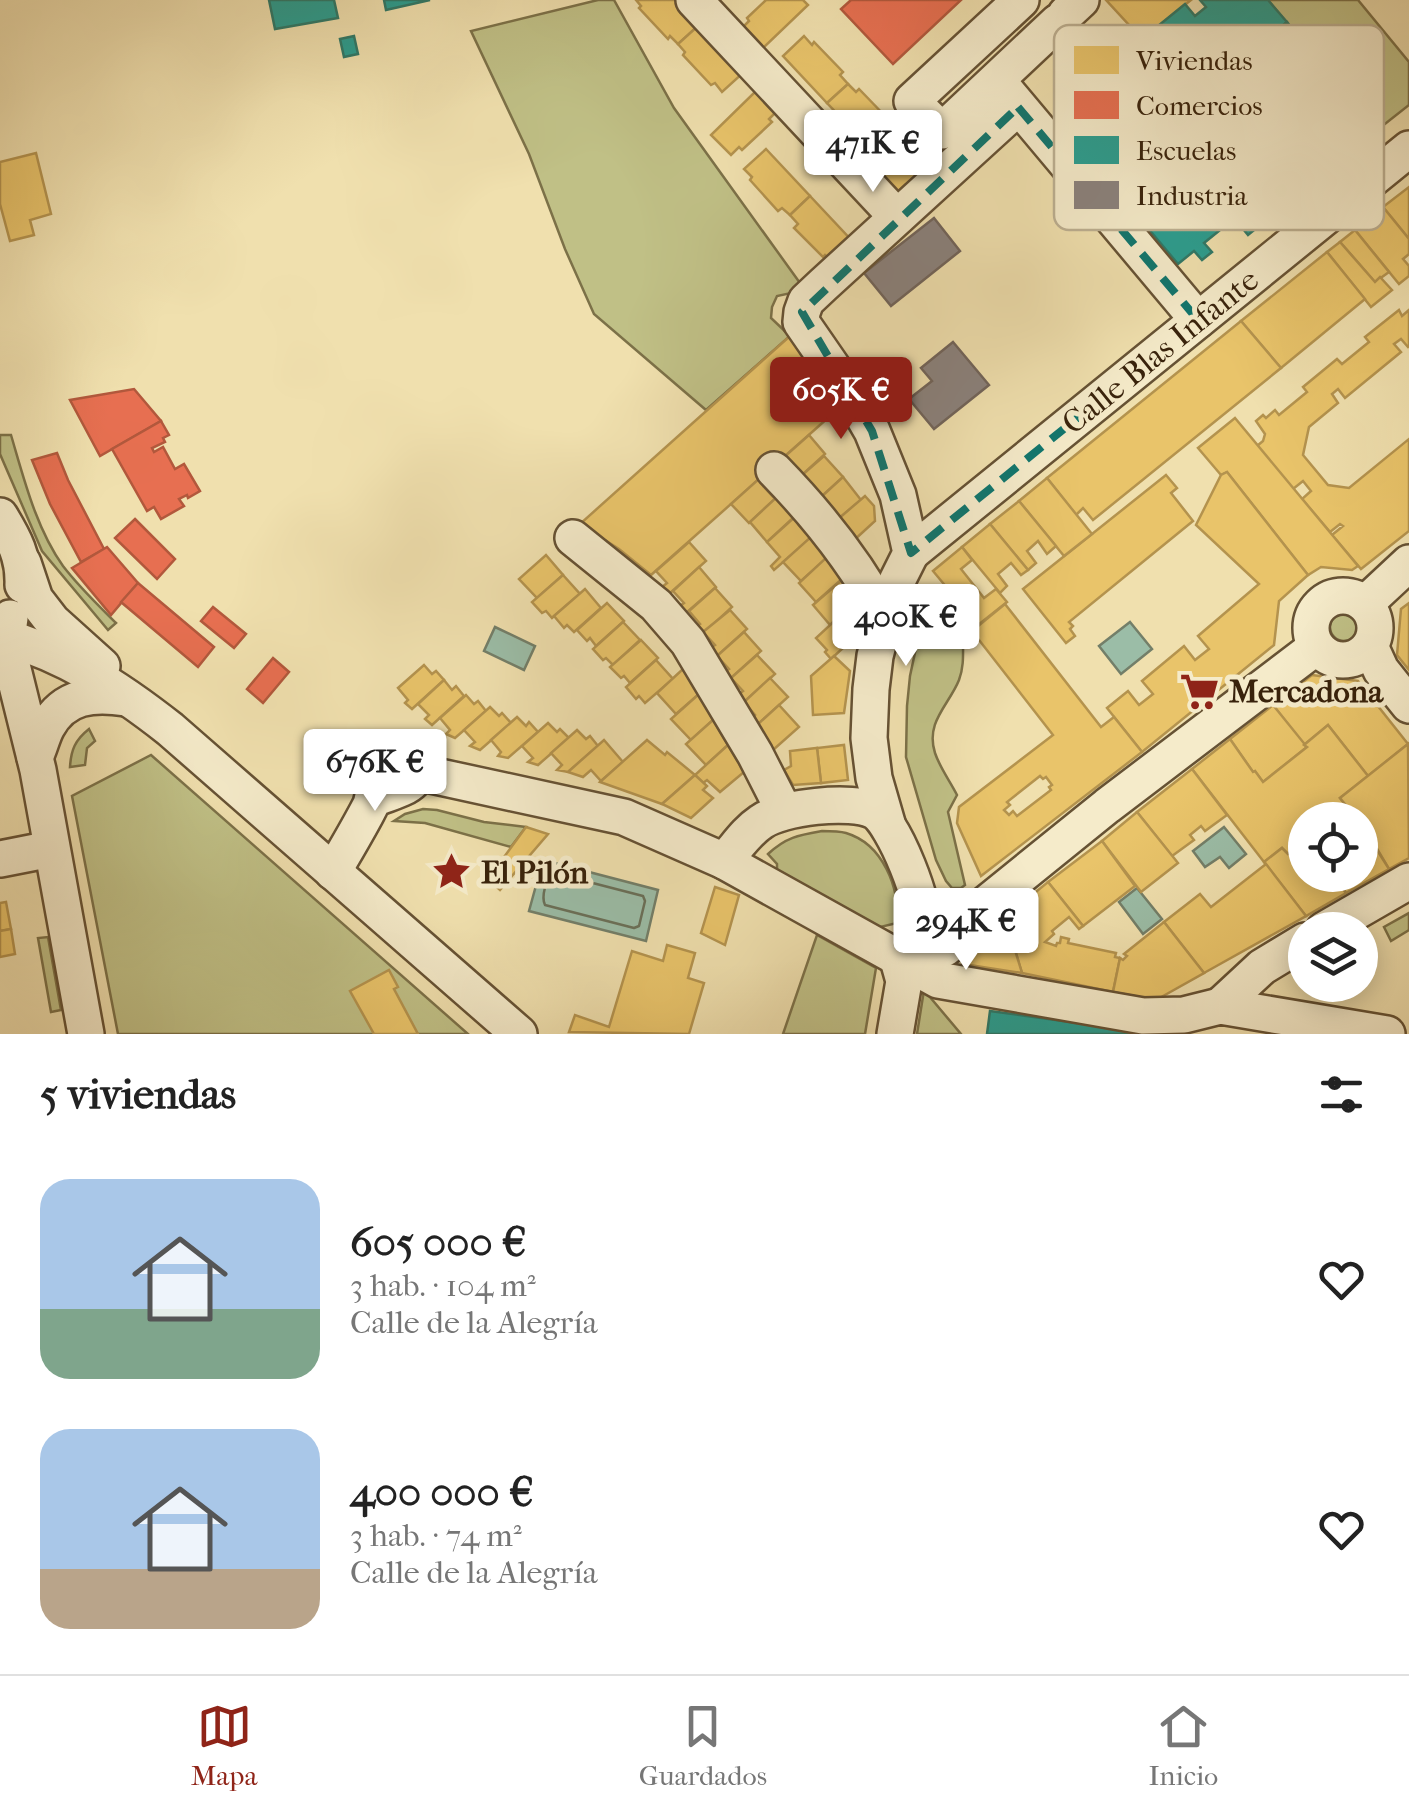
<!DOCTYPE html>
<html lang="es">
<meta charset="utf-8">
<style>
:root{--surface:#fff;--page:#f6f6f6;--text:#222;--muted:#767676;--line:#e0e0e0;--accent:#8f2418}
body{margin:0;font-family:"IM FELL French Canon",serif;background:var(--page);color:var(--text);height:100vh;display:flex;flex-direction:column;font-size:38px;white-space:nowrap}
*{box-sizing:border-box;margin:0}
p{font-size:32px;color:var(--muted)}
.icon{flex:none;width:55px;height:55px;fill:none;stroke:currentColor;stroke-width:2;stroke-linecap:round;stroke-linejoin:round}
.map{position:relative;height:1034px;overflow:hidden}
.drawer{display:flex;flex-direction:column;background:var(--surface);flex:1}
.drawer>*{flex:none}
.buttons{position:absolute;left:1288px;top:802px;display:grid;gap:20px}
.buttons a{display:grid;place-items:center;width:90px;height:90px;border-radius:50%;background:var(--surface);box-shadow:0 5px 25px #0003;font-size:50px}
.price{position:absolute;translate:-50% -85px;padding:0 22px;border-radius:10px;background:#fff;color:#222;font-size:32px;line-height:65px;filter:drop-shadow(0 2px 5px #0008)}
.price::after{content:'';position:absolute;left:50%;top:60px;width:30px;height:22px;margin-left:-15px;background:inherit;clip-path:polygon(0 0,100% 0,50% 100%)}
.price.selected{background:var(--accent);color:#fff}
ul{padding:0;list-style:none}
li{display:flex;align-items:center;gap:30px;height:250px;padding:0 40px}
li span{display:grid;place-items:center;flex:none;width:280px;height:200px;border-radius:30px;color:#555}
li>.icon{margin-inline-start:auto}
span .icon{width:120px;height:120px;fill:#fffc;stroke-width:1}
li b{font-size:42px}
h2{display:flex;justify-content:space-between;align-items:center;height:120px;padding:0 40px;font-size:42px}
.tab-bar{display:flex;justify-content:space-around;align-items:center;height:140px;border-top:2px solid var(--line);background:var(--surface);font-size:28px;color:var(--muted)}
.tab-bar a{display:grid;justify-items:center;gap:5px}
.tab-bar .selected{color:var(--accent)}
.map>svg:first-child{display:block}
.green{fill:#c0c086;stroke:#7c7148;stroke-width:2.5}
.water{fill:#9bbda7;stroke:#737f69;stroke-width:2.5}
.homes{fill:#e9c46a;stroke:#b4934e;stroke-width:2.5;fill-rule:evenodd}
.shops{fill:#e76f51;stroke:#b2583c;stroke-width:2.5}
.schools{fill:#2a9d8f;stroke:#2e7867;stroke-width:2.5;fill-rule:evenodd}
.industry{fill:#8a817c;stroke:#71645a;stroke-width:2.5}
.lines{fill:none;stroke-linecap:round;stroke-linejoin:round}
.shore{stroke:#6a7059;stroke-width:2.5}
.minor-casing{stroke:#665234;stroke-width:40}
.minor{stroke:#f5ebca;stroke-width:35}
.marked{fill:none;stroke:#0f766e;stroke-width:8;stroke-dasharray:20 12;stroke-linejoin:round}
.labels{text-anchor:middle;stroke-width:10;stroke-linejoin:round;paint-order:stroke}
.street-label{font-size:32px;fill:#38220b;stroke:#f5ebca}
.poi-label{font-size:32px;font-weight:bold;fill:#38220b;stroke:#f5ebca;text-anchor:start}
.key{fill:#f5ebca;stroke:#bcaf91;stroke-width:2.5}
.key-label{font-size:28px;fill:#38220b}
</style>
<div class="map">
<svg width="1409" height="1034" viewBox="0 0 1409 1034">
<rect width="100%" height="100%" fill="#f0e0ae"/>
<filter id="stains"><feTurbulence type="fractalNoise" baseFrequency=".002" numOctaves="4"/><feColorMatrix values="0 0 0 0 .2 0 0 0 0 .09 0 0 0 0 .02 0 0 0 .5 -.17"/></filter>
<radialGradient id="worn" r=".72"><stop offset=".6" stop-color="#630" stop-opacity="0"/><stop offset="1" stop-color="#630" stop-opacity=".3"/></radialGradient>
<g class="green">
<polygon points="598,0 614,0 674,108 805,290 777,296 772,307 771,318 790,336 706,410 594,314 565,249 529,154 471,31"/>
<polygon points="1268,0 1358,0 1409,62 1409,105 1376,131"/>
<path d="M0,435H11C24,479 36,528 63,566C79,587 98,605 116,623L108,630L42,551L0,454Z"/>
<path d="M927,597L963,640C963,654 964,667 959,680C949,705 925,722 935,753C940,768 950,781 957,795L948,812L965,885L961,888H952L946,881L936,860L906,757L907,706L910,676Z"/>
<circle cx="1344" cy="627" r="14"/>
<path d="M89,729L95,741L87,748L85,765L70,767C71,750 75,740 89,729Z"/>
<polygon points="151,755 468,1034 118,1034 72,796"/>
<polygon points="423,809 437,810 484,822 526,827 511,847 425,823 394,821 405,814"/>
<path d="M822,831C830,831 839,831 846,833C883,844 900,888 897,923L872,929L777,876V864L768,854C786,837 799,835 822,831Z"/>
<polygon points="1409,913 1409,930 1391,941 1384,927"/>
<polygon points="817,935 876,968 865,1034 783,1034"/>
<polygon points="48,937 61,1010 51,1012 38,938"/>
<polygon points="924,990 961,1034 917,1034"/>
</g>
<g class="water">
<polygon points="1130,622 1152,649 1121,674 1099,646"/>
<polygon points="495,627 535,646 524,670 484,651"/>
<polygon points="1224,827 1246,854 1229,868 1220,857 1205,867 1193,851"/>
<polygon points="543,860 658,890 646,941 529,911"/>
<polygon points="1137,888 1162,919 1143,934 1119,902"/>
</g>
<g class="homes">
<polygon points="636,0 676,0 699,25 678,44 670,36 668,39 639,8 641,6"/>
<polygon points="766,0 803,0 808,5 761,50 741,29 749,21 747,18"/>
<polygon points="1106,0 1191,0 1142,39"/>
<polygon points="699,25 744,72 722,92 715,83 711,85 683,55 685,52 678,44"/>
<polygon points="804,36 812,45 814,42 843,72 840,75 848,84 827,103 783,56"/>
<polygon points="848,84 856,92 859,89 888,119 884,122 892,131 872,150 827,103"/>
<polygon points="757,90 778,110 769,119 772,122 742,150 739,147 731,155 711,135"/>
<polygon points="924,128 944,149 936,156 938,159 908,188 905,185 897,193 877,172"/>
<polygon points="766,149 810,196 790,215 782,208 778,211 750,180 752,177 744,169"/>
<polygon points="36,153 51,214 30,220 34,235 10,241 0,204 0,162"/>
<polygon points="1409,187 1409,239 1383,207"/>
<polygon points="810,196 855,244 834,263 825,255 823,257 794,228 798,224 790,215"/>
<polygon points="1383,207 1409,239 1409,254 1403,259 1409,266 1409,276 1399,284 1355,230"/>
<polygon points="1355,230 1389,272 1375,282 1340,242"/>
<polygon points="1340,242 1375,282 1380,277 1392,290 1371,307 1327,252"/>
<polygon points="1327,252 1365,299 1281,368 1241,321"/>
<polygon points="1399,310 1402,316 1409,310 1409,346 1408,347 1401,339 1394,344 1401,352 1345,398 1338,389 1332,394 1338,403 1309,427 1303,455 1328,485 1349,488 1409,439 1409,531 1361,569 1332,535 1343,526 1340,524 1330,532 1302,499 1311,491 1303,481 1293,489 1257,446 1263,441 1265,434 1256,421 1263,415 1266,418 1275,410 1279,415 1307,392 1303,387 1337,359 1342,364 1369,342 1365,337"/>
<polygon points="1241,321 1281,368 1093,520 1083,508 1076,515 1047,478"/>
<polygon points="790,336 838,409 651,575 619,549 580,524"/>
<polygon points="1235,418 1358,566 1352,570 1321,567 1308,575 1227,472 1221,475 1198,448"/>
<polygon points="809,435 825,454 801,476 783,458"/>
<polygon points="824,456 843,477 820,498 801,476"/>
<polygon points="1227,472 1308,575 1279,601 1274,645 1142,752 1107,708 1128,691 1139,705 1153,694 1142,681 1184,646 1195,660 1209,649 1198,636 1259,584 1196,525 1221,475"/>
<polygon points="1166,475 1177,488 1171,493 1193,521 1069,622 1073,626 1070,629 1075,636 1066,643 1023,589"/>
<polygon points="761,477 767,483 764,487 775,499 749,523 731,504"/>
<polygon points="843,477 861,500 837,520 820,498"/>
<polygon points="1047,478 1092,534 1064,556 1019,501"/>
<polygon points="779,495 785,503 782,505 793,518 767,542 750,522"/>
<polygon points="865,496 874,506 875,521 852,542 837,520"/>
<polygon points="1019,501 1056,546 1047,554 1038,541 1027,551 1036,563 1028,570 990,524"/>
<polygon points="797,515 802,522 799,525 811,538 774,570 771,566 780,557 767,542"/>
<polygon points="990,524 1028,570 1021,575 1011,563 998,574 1007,586 1000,593 962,547"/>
<polygon points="813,535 819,543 816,545 827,558 801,581 783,562"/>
<polygon points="689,542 706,561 669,594 662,587 667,583 656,571"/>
<polygon points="962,547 972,560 961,569 984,598 996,589 1007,602 978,625 933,571"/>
<polygon points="546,555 563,575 537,598 519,579"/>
<polygon points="828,556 834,564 831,566 842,579 816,602 799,583"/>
<polygon points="699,567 716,587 686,613 680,606 684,603 673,591"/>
<polygon points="563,575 580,594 552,618 546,611 542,613 532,602"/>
<polygon points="843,579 848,587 845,589 856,601 830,625 813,605"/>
<polygon points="715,588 732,607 703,634 697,626 700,624 689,611"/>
<polygon points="585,589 601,608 574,632 567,625 564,628 554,616"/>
<polygon points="607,603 624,621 596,646 590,638 587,641 577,630"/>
<polygon points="1409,603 1409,670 1397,655 1401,609"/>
<path d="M1005,604L1101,727L1114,717L1142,752L981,876L957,823L959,807L1053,735L972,631ZM1040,776L1043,779L1046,777L1052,785L1049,787L1051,790L1017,816L1013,811L1009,815L1004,810L1010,805L1007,802Z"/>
<polygon points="730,610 747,629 717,656 712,647 715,645 703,632"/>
<polygon points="843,613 857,629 855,637 831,659 825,652 827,650 816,638"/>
<polygon points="623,622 640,640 613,665 606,658 603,660 593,649"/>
<polygon points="744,632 761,651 731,678 726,671 729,669 717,656"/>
<polygon points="641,640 658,658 630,683 624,676 621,678 610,667"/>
<polygon points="757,655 775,674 744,702 739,694 743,691 731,678"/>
<polygon points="834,656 850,671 844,713 813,715 811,676"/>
<polygon points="656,660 673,679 645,703 639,696 636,699 626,687"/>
<polygon points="424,665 432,674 436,671 444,680 412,709 405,703 408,700 398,688"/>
<polygon points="683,669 699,694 676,714 657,693"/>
<polygon points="1312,675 1358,681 1408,744 1368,776 1328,725 1304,745 1273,705"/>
<polygon points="770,678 788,697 757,725 753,717 755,715 744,702"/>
<polygon points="444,680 452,690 456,686 464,696 432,725 425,719 429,715 418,704"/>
<polygon points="699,694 713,720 691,740 671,719"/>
<polygon points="466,695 474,704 478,701 486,711 455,738 446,734 450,730 440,718"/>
<polygon points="779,705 799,727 773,750 757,725"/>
<polygon points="1273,705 1307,747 1263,782 1255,771 1253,772 1230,739"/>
<polygon points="490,707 499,716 502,713 511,723 480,750 470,746 475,742 464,730"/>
<polygon points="517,717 526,726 529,722 538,732 508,758 498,756 501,752 491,740"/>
<polygon points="713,720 728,745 706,765 686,744"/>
<polygon points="548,723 557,732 560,729 569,738 538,765 528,762 533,758 522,746"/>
<polygon points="1328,725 1368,776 1340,798 1357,820 1305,820 1305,841 1288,854 1282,848 1264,862 1192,769 1230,739 1253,772 1255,771 1263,782 1307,747 1304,745"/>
<polygon points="577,730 586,739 590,736 598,746 568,772 557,770 562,765 551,753"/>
<polygon points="604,740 623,762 601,781 591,770 583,777 568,772"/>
<polygon points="647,740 665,755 667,752 695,775 662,804 600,782"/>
<polygon points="1408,744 1409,858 1389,869 1360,820 1358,820 1340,798"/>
<polygon points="728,745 744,772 720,792 707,780 703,783 695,775"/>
<polygon points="844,745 848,780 821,783 817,748"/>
<polygon points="817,748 821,783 793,785 784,770 791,766 790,751"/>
<polygon points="1192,769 1227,815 1205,831 1201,826 1190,835 1194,840 1172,856 1137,812"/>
<polygon points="695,775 707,786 703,790 713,798 691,818 662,804"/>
<polygon points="1137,812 1178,863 1141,892 1102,841"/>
<polygon points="1360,823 1389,869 1346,893 1332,875 1360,875"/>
<polygon points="526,827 548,834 500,890 488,879"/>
<polygon points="1102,841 1135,886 1083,926 1048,882"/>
<polygon points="1305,841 1305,875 1332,875 1346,893 1306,916 1264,862 1282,848 1288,854"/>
<polygon points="1266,864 1306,916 1204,973 1164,922 1200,894 1211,907"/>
<polygon points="1048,882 1083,926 1079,929 1069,917 1052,931 1054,934 1045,942 1056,946 1057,943 1060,943 1061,937 1069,939 1068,943 1116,953 1115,957 1120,958 1113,992 1022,973 1005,917"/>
<polygon points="715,887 739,895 725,945 701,933"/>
<polygon points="6,902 11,929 0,931 0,903"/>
<polygon points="1005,917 1022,973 963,964 957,951"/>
<polygon points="1164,922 1204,973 1156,1000 1113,992 1120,958 1123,960 1127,956 1124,954"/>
<polygon points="11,929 15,954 0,957 0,931"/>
<polygon points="667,945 695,953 688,978 704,983 689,1034 569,1032 575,1015 609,1027 632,951 663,961"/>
<polygon points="389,970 398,987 394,989 418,1034 374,1034 350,991"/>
</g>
<g class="shops">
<polygon points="851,0 961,0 893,64 841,9"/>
<polygon points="134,389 161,421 100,456 70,400"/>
<polygon points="161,421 169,435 163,438 165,442 152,448 154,452 163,447 175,469 184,464 200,491 188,498 187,495 179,499 184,506 161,519 154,507 147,511 112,449"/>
<polygon points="57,453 68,480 104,549 81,562 50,504 32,460"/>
<polygon points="135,519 175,559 157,579 115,538"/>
<polygon points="107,547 138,583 111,615 72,568"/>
<polygon points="138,583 214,647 198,667 121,602"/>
<polygon points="213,607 246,634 234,648 201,621"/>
<polygon points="273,658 289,672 263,703 247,689"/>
</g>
<g class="schools">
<polygon points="269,0 334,0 338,18 275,29"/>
<polygon points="384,0 430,0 386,10"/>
<polygon points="1200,0 1268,0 1287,22 1251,52 1244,43 1222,61 1213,50 1204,59 1212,69 1182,93 1154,60 1124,84 1109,66 1185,4 1195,16 1206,7"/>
<path d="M1287,22L1376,131L1248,235L1159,126ZM1271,81L1281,97L1224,128L1221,124Z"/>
<polygon points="354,36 358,54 344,57 340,39"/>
<polygon points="1168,167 1220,230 1204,243 1212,252 1202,260 1194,251 1178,264 1126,202"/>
<polygon points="990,1011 1158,1034 987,1034"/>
</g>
<g class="industry">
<polygon points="934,218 960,251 891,306 864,273"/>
<polygon points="953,342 989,385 934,429 909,399 932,381 921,368"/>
</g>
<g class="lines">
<path class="shore" d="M554,873L643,896L645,901L639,926L634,928L545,905C541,897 546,877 554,873Z"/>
<defs>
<g id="minor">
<polyline points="694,0 897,217"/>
<polyline points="1021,0 912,101 942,131 1058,22"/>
<polyline points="1066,14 1081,0"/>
<polyline points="1006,91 1198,320"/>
<path d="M774,470C817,514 856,563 885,617"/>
<path d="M0,516C14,539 24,557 23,585"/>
<polyline points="573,538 656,605 688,642 755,754 784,811"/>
<polyline points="911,553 1409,149"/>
<polyline points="23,563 35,599 52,621 102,666"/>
<circle cx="1343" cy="628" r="32"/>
<polyline points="1365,604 1409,563"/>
<polyline points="10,618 7,638 9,653 38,770 86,1034"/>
<path d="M0,636C64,653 118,688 170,729L519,1034"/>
<polyline points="1370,646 1381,670 1409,705"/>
<path d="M35,757C40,747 42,736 47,727C64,695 94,693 126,698"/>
<polyline points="417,772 624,817 724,861 938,980 1143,1016 1184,1015 1220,1006 1387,1034"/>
<polyline points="887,823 874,778 869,738 871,689 875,656 885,617 897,581 911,553 898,495 872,431 850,393 801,322 802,312 806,301 823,285 1018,107"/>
<polyline points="0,859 51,849"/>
<path d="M724,861C736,848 746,832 761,822C781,807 851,799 874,811C894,822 927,907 923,929C920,943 908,949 897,956"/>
<path d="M333,872C343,854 380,794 382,777C383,762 378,759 395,752L410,755C433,786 392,790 372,800"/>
<polyline points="1324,930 1409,881"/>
<polyline points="897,956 937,952 945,948 962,935 987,903 1107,806 1316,647"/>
<polyline points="1220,1006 1262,967 1305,941"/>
<polyline points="895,1034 904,981 897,956"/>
</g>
</defs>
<use href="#minor" class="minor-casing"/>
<use href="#minor" class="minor"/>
</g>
<path class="marked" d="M1018,107L1198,320L911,553L872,431L802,312Z"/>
<defs>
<symbol id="supermarket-bare" viewBox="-9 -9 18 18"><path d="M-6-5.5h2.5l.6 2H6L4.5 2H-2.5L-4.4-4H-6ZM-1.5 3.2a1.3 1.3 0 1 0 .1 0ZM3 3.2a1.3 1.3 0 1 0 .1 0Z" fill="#8f2418" stroke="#f5ebca" stroke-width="2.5" paint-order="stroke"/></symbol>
<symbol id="sight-bare" viewBox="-9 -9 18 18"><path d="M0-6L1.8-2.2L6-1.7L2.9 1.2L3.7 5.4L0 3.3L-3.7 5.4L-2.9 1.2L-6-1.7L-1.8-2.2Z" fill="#8f2418" stroke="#f5ebca" stroke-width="2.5" paint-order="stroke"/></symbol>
</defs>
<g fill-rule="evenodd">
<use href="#supermarket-bare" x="1172" y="664" width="55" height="55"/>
<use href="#sight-bare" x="424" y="844" width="55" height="55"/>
</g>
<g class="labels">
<g class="street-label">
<text transform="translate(1160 351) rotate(-39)" y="11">Calle Blas Infante</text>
</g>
<g class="poi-label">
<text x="1229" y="702">Mercadona</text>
<text x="481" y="883">El Pilón</text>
</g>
</g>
<rect x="1054" y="25" width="330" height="205" rx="15" class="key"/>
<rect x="1074" y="46" width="45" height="28" fill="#e9c46a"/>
<rect x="1074" y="91" width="45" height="28" fill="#e76f51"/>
<rect x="1074" y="136" width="45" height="28" fill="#2a9d8f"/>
<rect x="1074" y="181" width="45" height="28" fill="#8a817c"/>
<g class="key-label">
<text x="1136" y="70">Viviendas</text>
<text x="1136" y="115">Comercios</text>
<text x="1136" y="160">Escuelas</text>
<text x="1136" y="205">Industria</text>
</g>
<rect width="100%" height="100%" filter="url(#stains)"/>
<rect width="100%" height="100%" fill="url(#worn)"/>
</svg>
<div class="buttons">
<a><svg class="icon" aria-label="locate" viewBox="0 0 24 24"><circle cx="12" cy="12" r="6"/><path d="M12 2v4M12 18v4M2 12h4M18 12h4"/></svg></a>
<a><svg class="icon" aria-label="layers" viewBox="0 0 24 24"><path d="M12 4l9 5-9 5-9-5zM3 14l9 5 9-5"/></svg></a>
</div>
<b class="price" style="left:873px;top:195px">471K €</b>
<b class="price selected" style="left:841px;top:442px">605K €</b>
<b class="price" style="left:906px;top:669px">400K €</b>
<b class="price" style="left:375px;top:814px">676K €</b>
<b class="price" style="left:966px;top:973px">294K €</b>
</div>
<section class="drawer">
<h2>5 viviendas<svg class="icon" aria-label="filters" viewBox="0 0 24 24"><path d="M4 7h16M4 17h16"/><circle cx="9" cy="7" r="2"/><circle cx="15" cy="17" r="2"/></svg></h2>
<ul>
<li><span style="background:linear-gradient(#a9c7e8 65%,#7fa58c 0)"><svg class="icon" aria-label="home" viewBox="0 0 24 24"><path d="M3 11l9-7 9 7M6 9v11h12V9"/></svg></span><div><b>605 000 €</b><p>3 hab. · 104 m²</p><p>Calle de la Alegría</p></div><svg class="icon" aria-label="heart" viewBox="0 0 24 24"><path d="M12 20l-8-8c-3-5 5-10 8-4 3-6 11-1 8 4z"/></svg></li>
<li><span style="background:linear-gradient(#a9c7e8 70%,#b9a48a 0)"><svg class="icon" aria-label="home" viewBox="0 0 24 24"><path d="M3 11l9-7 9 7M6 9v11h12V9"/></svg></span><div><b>400 000 €</b><p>3 hab. · 74 m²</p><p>Calle de la Alegría</p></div><svg class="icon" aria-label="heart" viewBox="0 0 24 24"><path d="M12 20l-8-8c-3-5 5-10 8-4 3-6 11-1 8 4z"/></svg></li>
</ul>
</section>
<nav class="tab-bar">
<a class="selected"><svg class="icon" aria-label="map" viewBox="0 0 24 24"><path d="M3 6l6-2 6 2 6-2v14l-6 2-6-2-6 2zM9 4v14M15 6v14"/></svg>Mapa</a>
<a><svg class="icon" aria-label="saved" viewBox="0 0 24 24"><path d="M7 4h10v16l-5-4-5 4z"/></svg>Guardados</a>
<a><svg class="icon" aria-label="home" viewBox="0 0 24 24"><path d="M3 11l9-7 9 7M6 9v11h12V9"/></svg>Inicio</a>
</nav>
